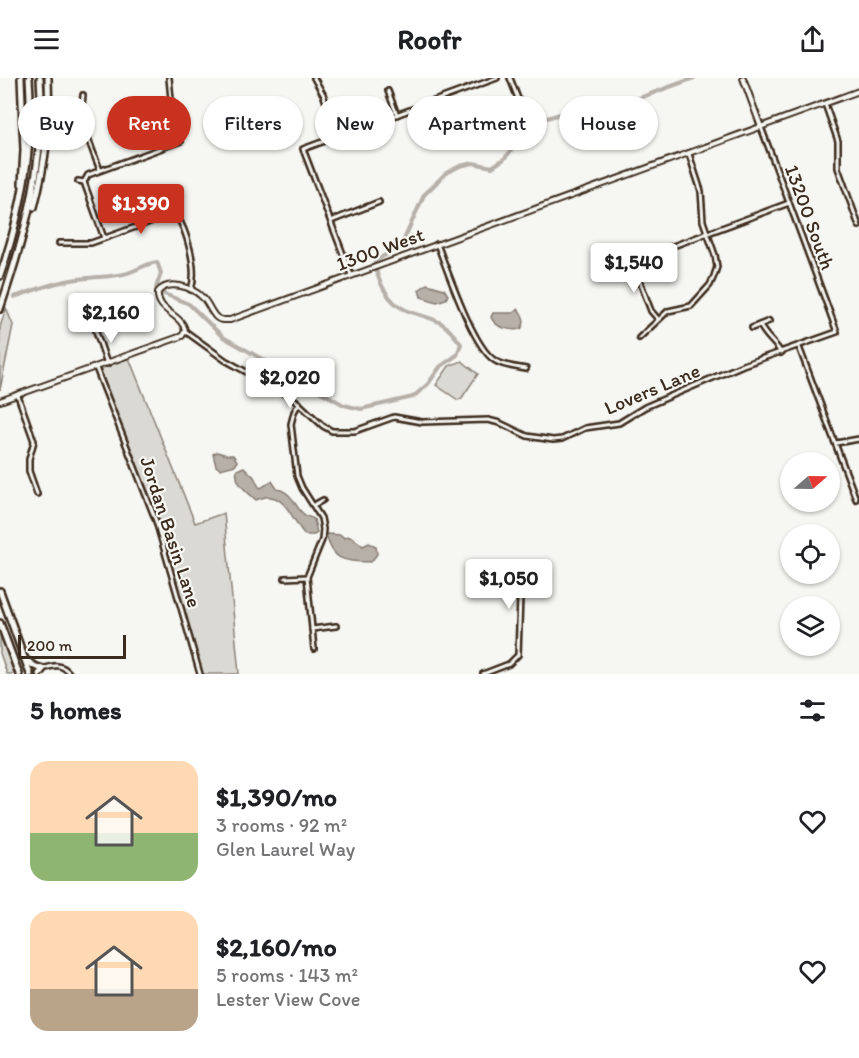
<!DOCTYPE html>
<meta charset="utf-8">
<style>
:root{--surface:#fff;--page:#f6f6f6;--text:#202124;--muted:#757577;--accent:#c8321e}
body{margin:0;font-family:Itim,sans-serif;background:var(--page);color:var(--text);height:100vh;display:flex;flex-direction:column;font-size:22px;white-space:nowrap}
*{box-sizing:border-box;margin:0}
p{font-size:20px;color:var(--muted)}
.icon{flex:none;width:33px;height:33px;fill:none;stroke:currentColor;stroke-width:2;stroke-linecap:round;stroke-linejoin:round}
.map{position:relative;height:596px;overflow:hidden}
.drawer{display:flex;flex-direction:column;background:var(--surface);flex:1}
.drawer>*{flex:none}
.hud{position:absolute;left:18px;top:18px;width:824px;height:54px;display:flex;gap:12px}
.needle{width:39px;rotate:70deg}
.buttons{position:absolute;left:780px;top:374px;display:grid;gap:12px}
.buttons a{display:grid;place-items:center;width:60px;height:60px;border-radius:50%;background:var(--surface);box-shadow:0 2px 4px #0004;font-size:30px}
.scale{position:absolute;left:18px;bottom:15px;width:108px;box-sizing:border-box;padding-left:6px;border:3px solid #3b2a1e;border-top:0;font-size:16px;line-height:21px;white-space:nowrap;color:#3b2a1e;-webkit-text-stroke:4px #f6f6f2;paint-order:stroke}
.price{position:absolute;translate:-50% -51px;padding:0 14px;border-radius:6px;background:#fff;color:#222;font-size:20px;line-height:39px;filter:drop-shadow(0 2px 3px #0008)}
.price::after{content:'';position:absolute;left:50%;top:36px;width:18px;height:14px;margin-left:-9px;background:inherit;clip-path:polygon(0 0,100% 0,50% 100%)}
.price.current{background:var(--accent);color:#fff}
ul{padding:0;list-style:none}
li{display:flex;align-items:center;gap:18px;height:150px;padding:0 30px}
li span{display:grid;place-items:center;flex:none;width:168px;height:120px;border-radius:18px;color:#555}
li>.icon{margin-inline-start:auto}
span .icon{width:72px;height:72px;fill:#fffc;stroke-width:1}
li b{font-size:26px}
h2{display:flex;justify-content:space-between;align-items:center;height:72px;padding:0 30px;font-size:26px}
.pill{padding:0 21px;border-radius:27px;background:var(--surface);box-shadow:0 2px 4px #0004;font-size:21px;line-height:54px}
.pill.current{background:var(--accent);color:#fff}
header{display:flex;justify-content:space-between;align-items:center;height:78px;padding:0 30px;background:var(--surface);font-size:27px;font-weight:700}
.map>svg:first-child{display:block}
.green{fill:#dad9d3;stroke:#8a8278;stroke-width:1.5}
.water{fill:#b6b0a9;stroke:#857a71;stroke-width:1.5}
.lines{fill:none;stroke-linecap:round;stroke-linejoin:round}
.canal{stroke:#b6b0a9;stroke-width:4}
.minor-casing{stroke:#3b2a1e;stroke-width:8}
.tertiary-casing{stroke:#3b2a1e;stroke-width:8}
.motorway-casing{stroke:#3b2a1e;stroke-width:10}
.minor{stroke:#f6f6f2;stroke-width:3}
.tertiary{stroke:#f6f6f2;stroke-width:4}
.motorway{stroke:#f6f6f2;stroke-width:5}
.labels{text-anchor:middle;stroke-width:4.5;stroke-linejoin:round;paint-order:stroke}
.street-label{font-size:20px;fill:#3b2a1e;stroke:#f6f6f2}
</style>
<header><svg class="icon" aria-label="menu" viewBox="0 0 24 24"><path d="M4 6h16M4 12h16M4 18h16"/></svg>Roofr<svg class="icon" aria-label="share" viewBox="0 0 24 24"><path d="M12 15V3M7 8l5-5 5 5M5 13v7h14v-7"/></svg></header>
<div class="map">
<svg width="859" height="596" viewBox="0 0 859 596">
<rect width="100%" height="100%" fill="#f6f6f2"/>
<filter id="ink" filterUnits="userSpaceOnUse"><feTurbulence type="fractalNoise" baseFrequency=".0167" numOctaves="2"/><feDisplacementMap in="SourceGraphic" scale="12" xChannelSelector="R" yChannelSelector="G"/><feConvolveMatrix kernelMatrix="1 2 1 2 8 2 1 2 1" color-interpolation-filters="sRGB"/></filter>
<g filter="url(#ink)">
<g class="green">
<polygon points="6,230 13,247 0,312 0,249"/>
<polygon points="129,280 195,445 224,435 239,596 202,596 160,443 111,323 101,293 102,290"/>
<polygon points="462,283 478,296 461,321 458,322 436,307 449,288"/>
<polygon points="0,552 16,596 7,596 0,575"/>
</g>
<g class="water">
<polygon points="427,206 444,211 448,217 446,221 437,224 421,219 419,212"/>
<path d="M518,231C523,237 527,244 521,251C510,253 495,250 491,239L493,235H513Z"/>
<polygon points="217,374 227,377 233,377 237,383 236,387 220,391 216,388 213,376"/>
<path d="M244,389L254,399L259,409L261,410L272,403L277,411C294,414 295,431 305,437C307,439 311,439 314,441L317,455L314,457H305C293,444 286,416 265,419C262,420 259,421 256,422C247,413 234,406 237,392Z"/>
<path d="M326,456L341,457L344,460L347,458L353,460L363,468L369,465L376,468L377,476L371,484C344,483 333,484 326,456Z"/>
</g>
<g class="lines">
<g class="canal">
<path d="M162,215L189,226L223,259L344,327L361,331L413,319L428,306L440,289L457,277L461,266C455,258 449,250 441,245C431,239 417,237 406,232C388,225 376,201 375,183L401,168L424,117L446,95L460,88L473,85L492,89L504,81L537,43L580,30L623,26L694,0"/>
<path d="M14,219C30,214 46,207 62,204C81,199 99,200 118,197C133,196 143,186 157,184L161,195L156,210"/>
</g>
<defs>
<g id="minor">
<polyline points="169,0 171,21 175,34"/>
<polyline points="314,0 323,16 338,58"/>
<polyline points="510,0 527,44"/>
<polyline points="388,13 397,37"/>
<path d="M83,17C79,44 91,68 100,92"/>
<polyline points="825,26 838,63 838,90 859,148"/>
<polyline points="78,103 84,104"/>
<polyline points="84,104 88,97 181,63"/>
<polyline points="84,104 104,160"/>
<polyline points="331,143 379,124"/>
<path d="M59,165H91L175,135C187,152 198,191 191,212"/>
<path d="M437,166C448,193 472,267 494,282C502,288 516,289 526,291"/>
<polyline points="351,197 303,71 497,0"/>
<polyline points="658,241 651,233 635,190 635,183 638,181 789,125"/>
<path d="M760,247C765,259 775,264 781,275"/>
<polyline points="752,250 769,243"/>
<polyline points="96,253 107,286"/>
<polyline points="185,253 225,282 293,320 323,348 332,353 355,353 394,339 422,344 488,342 500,345 527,358 553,362 562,361 585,350 619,345 645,329 743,287 837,254 761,49"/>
<polyline points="639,260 668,233 691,228 710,207 714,198 717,189 715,177 703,143 701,113 689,76"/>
<polyline points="799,269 856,421"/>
<polyline points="96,290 156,443 200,596"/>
<polyline points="18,318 34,363 29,381 29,393 37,416"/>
<polyline points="299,325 294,334 291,346 297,398 302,410 321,440 323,451 322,462 307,499 314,571"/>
<polyline points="836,365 859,361"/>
<polyline points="314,427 323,422"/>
<polyline points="285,500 307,499"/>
<polyline points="312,551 336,548"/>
<path d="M43,591C54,587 62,585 70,596"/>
<polyline points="483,596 509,586 518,577 520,519 509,502 497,498"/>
</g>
<g id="tertiary">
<polyline points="743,0 761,49"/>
<path d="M0,323L182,258L185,253C183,236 156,234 158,214C168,201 192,209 202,219C208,224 210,233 216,239C220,243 224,242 230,242L859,13"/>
</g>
<g id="motorway">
<polyline points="21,0 24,72 22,106"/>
<path d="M34,129C46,83 50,48 48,0"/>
<path d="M0,198C22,133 34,69 29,0"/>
<path d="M0,231C26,154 46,82 40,0"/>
<polyline points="0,513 30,596"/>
<polyline points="0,545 19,596"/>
<polyline points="26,582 34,588 43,591 39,596"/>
</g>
</defs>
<use href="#minor" class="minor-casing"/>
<use href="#tertiary" class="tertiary-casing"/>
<use href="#motorway" class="motorway-casing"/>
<use href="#minor" class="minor"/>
<use href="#tertiary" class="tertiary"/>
<use href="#motorway" class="motorway"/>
</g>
</g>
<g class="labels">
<g class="street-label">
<text transform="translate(810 139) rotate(70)" y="7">13200 South</text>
<text transform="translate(380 171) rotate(-20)" y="7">1300 West</text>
<text transform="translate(652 311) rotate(-23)" y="7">Lovers Lane</text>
<text transform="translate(171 454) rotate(72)" y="7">Jordan Basin Lane</text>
</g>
</g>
</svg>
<div class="buttons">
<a><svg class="needle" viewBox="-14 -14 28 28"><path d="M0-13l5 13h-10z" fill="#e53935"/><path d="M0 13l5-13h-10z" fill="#757577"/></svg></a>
<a><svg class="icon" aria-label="locate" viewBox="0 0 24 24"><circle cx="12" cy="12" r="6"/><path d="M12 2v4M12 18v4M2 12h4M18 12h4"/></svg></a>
<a><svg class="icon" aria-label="layers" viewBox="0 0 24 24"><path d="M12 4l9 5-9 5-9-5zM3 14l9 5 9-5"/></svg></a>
</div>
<div class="scale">200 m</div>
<b class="price current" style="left:141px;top:157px">$1,390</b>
<b class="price" style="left:634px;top:216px">$1,540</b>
<b class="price" style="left:111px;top:266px">$2,160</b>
<b class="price" style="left:290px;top:331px">$2,020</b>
<b class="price" style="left:509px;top:532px">$1,050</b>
<div class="hud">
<a class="pill">Buy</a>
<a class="pill current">Rent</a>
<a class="pill">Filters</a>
<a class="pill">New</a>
<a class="pill">Apartment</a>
<a class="pill">House</a>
</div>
</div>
<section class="drawer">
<h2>5 homes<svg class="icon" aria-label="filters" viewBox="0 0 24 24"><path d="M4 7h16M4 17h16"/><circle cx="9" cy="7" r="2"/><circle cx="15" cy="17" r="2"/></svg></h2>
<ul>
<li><span style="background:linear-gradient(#ffd9b3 60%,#8fb573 0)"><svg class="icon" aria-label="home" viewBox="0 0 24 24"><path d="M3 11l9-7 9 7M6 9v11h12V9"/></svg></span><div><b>$1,390/mo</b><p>3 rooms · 92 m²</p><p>Glen Laurel Way</p></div><svg class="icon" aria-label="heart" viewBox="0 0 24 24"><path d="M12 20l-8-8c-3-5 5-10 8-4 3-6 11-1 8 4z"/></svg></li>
<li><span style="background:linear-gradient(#ffd9b3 65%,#b9a48a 0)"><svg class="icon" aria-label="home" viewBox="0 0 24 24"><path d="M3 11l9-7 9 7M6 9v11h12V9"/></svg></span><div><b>$2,160/mo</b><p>5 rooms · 143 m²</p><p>Lester View Cove</p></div><svg class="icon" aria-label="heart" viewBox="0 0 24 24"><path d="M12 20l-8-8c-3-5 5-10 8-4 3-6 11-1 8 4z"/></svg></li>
</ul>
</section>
